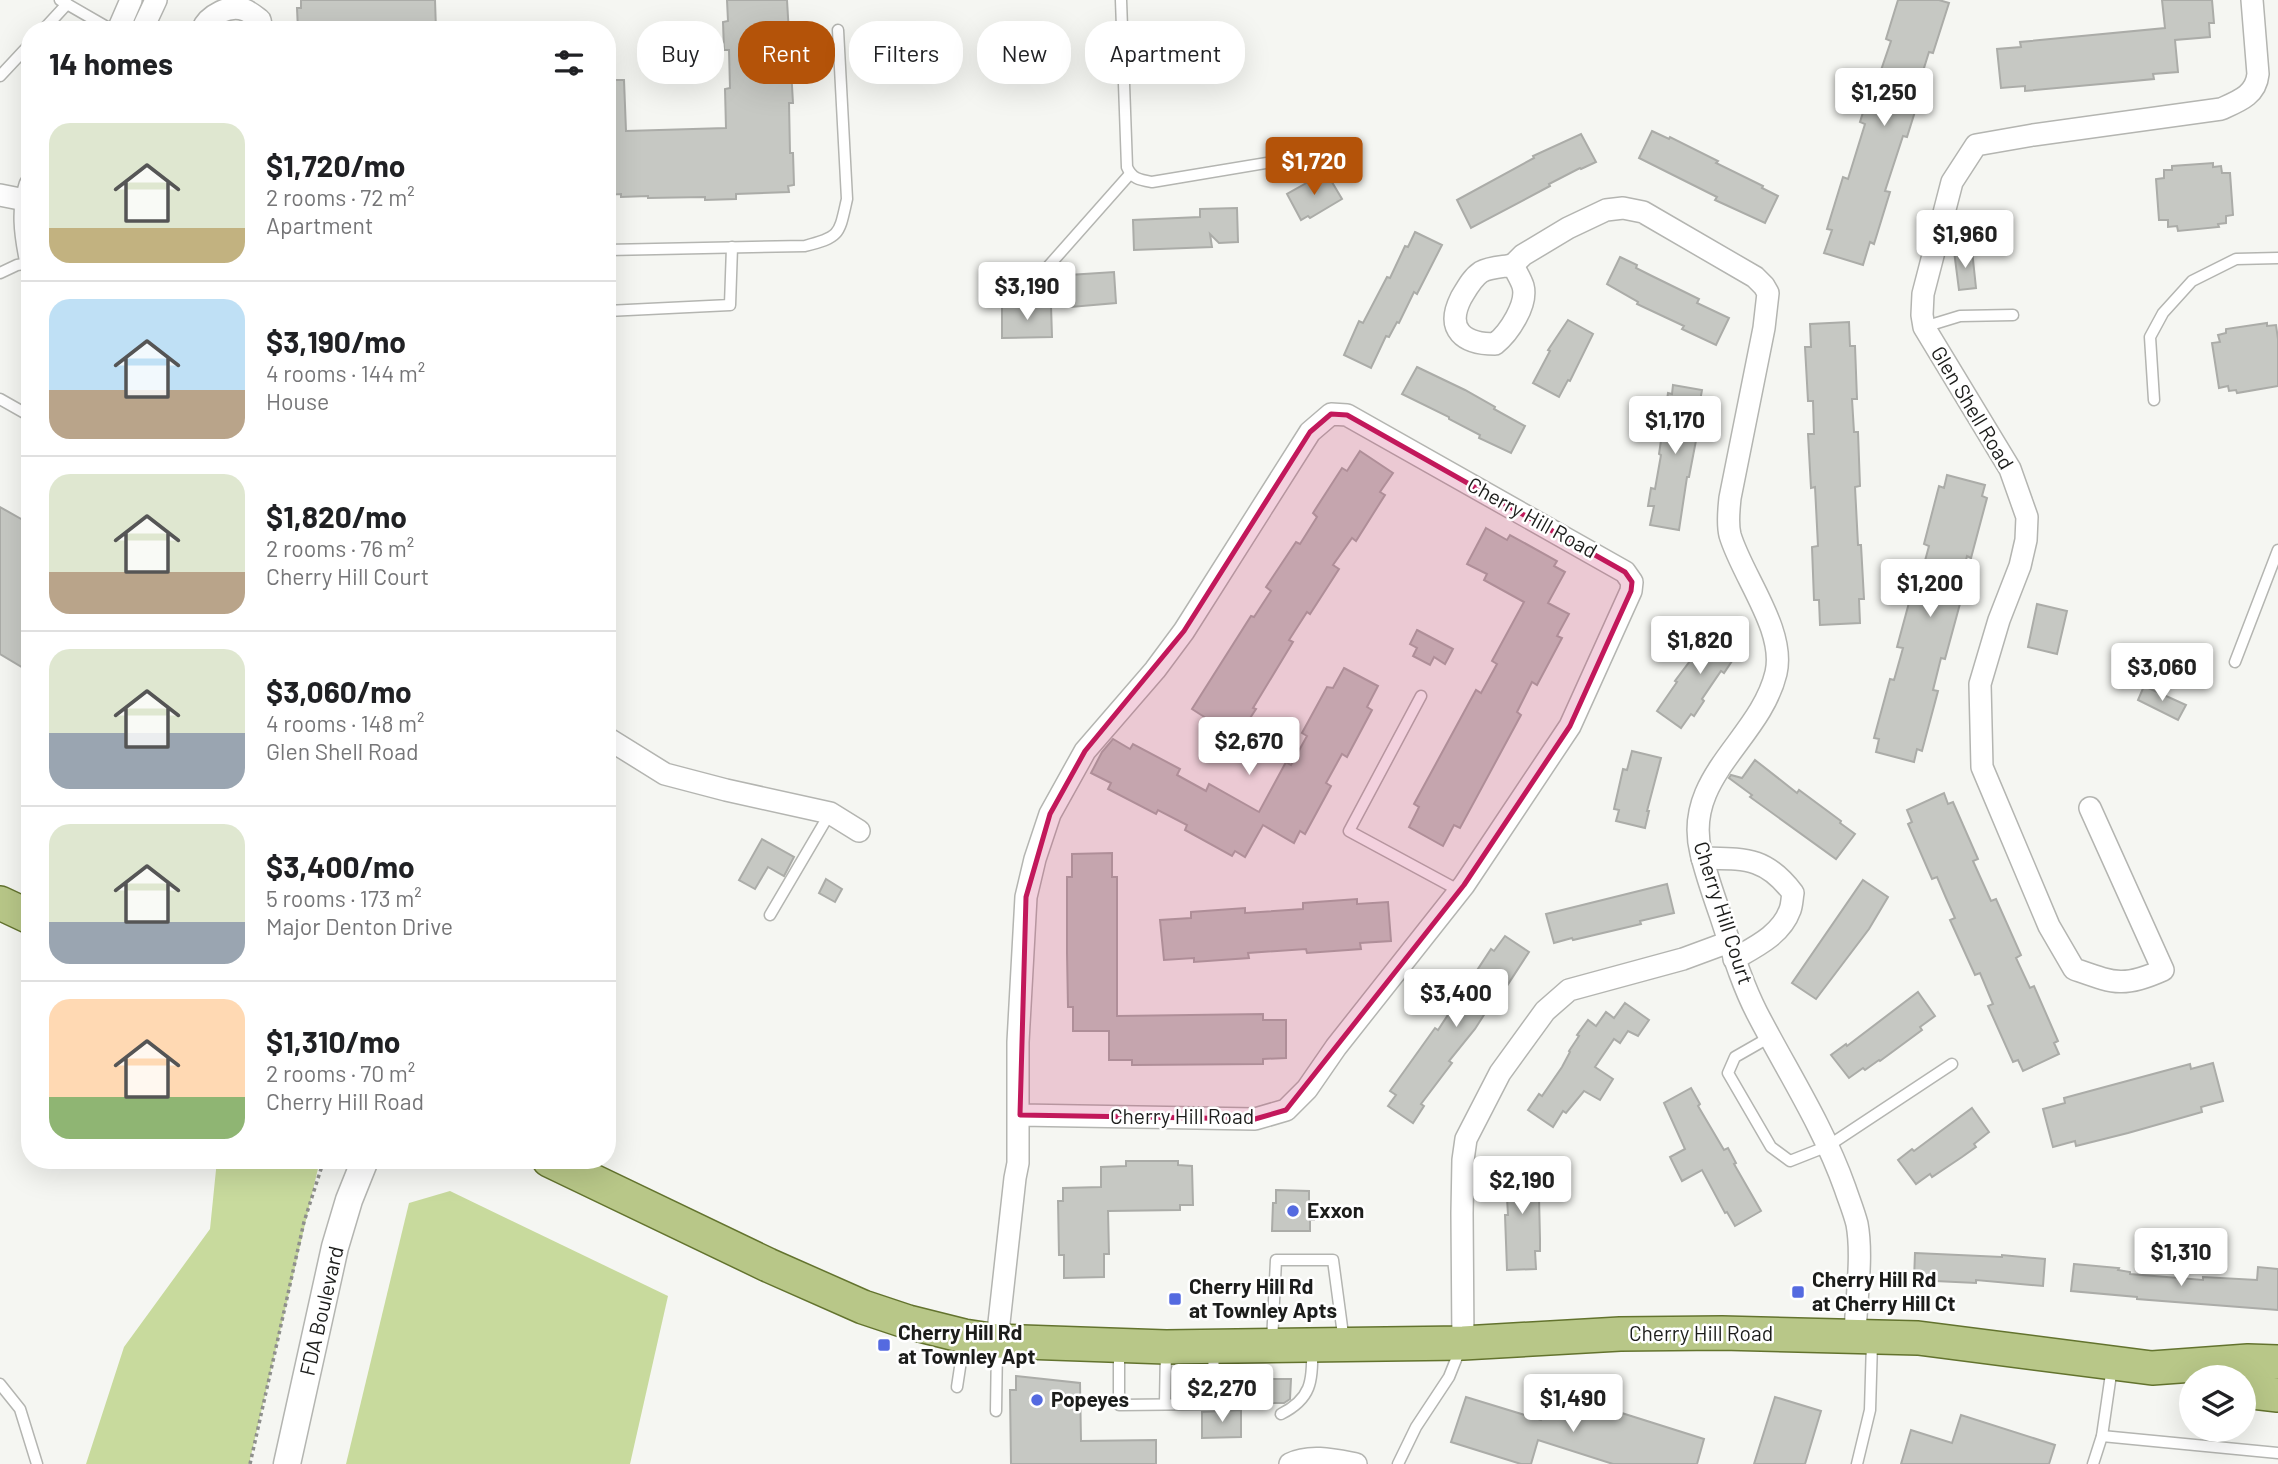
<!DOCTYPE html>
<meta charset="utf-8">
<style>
:root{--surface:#fff;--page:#f2f2f2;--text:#202124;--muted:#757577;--line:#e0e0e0;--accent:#b45309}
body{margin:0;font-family:Barlow,sans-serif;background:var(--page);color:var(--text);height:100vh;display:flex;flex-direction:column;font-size:26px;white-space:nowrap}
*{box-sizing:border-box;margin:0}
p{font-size:23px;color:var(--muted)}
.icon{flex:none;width:38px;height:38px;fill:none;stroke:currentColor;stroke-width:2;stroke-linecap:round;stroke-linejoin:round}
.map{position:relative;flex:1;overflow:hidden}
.side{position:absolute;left:21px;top:21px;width:595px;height:1148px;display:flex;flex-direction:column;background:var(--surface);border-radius:28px;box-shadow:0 7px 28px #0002}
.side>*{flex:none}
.guide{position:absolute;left:637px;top:21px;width:665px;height:63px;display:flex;gap:14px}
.controls{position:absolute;left:2179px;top:1365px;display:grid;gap:14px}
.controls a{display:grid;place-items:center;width:77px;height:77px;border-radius:50%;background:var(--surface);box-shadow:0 7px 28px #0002;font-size:35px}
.price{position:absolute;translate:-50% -60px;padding:0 16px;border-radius:7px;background:#fff;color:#222;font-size:23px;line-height:46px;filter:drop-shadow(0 2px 4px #0008)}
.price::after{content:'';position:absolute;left:50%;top:42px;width:21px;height:16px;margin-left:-10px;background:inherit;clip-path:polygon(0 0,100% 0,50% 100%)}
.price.active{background:var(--accent);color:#fff}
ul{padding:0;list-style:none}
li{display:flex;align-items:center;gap:21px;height:175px;padding:0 28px}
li+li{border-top:2px solid var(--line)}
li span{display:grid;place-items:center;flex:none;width:196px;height:140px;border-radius:21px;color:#555}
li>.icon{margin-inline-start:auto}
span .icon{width:84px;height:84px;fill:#fffc;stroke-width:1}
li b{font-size:30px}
h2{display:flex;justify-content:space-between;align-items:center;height:84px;padding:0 28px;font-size:30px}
.chip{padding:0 24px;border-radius:28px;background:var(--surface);box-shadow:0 7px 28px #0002;font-size:24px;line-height:63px}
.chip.active{background:var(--accent);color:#fff}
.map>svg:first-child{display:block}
.green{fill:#c8da9d}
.building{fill:#c6c8c3;stroke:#abaca8;stroke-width:2}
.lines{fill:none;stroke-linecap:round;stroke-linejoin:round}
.service-casing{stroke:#b4b5b1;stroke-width:13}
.minor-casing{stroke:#b4b5b1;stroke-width:24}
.tertiary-casing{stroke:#b4b5b1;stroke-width:29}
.primary-casing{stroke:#63732e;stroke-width:36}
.path{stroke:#8e8f8c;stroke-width:3.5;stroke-dasharray:3.5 3.5;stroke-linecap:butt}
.service{stroke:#fff;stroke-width:10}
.minor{stroke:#fff;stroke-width:21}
.tertiary{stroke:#fff;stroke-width:26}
.primary{stroke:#b8c788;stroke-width:33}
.marked{fill:#c2185b;fill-opacity:0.2;stroke:#c2185b;stroke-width:5;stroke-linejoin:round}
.poi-dot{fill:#546ae0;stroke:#fff;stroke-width:2.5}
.labels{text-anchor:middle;stroke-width:5;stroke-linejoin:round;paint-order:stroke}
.street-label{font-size:21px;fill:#1c1d1b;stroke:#fff}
.poi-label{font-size:21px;font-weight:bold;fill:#1c1d1b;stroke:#fff;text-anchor:start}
</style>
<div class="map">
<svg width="2278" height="1464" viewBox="0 0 2278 1464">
<rect width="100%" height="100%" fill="#f5f6f2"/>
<g class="green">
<polygon points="217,1160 320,1160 249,1464 86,1464 124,1347 210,1229"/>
<polygon points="450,1191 668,1296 630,1464 346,1464 409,1203"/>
</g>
<g class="building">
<polygon points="301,0 435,0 436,30 298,30 297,8 301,8"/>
<polygon points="727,0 787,0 793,103 789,103 790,153 793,153 794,185 788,186 789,192 736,194 736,199 705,200 705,197 648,198 648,196 621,197 621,194 607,195 607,80 624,80 626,131 726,128 725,89 730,88 729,50 724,50 723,22 728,21"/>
<polygon points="1898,0 1939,0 1949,3 1933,53 1929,52 1919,84 1923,86 1907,137 1903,136 1885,191 1890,192 1874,244 1870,242 1863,265 1824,253 1832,230 1827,229 1843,177 1848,179 1865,124 1860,122 1876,71 1880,73 1891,41 1886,39"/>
<polygon points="2162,0 2212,0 2214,23 2209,23 2210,37 2175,40 2178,72 2153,74 2154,79 2101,84 2025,91 2025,86 2001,88 1997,49 2021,47 2020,42 2165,28"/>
<polygon points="1652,131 1669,139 1670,137 1718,161 1716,163 1763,186 1762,188 1778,196 1765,223 1715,200 1717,197 1639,158"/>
<polygon points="1581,134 1596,162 1581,169 1580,168 1549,184 1550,186 1471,228 1457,200 1534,158 1533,156"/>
<polygon points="2213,163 2213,167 2221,166 2222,173 2230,173 2233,215 2226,216 2226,223 2218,224 2219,227 2178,231 2177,226 2168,227 2168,220 2159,220 2156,179 2164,178 2164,170 2172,170 2172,166"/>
<polygon points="1326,172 1342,199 1310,218 1308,216 1301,220 1287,194"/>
<polygon points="1237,208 1238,242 1219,243 1210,234 1212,247 1134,250 1133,220 1200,217 1200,209"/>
<polygon points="1415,232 1442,245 1417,294 1414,292 1399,323 1397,322 1389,337 1386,336 1371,368 1344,355 1359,321 1363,323 1387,277 1390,278 1405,246 1408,247"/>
<polygon points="1972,250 1976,288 1959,290 1954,251"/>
<polygon points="1620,257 1637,265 1636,268 1652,276 1699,299 1697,303 1729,318 1716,345 1682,329 1684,326 1637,304 1638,302 1607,284"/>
<polygon points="1114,272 1116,303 1071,307 1069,275"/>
<polygon points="1051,305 1052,337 1002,338 1002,306"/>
<polygon points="1568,320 1593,334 1570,381 1568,380 1559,397 1533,383 1550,351 1548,350"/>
<polygon points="1849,322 1850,346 1855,346 1857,399 1852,399 1854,432 1858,432 1860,486 1855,487 1858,545 1861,545 1864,599 1859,599 1860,623 1820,625 1819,600 1814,600 1812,547 1818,546 1815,487 1811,488 1808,434 1814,434 1813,401 1808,401 1805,347 1811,347 1810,324"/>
<polygon points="2267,323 2267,326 2276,325 2278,339 2278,386 2237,393 2236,390 2229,391 2228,386 2219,388 2212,343 2220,342 2218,335 2226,333 2226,329"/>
<polygon points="1417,367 1465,390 1495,407 1494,409 1525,426 1511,453 1479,438 1480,435 1449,419 1449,417 1402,394"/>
<polygon points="1673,385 1702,390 1696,424 1699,425 1689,477 1687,477 1679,530 1650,525 1654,506 1648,506 1651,488 1655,489 1661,455 1659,454 1668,393 1672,394"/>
<polygon points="1360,451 1393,473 1380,492 1385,495 1356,541 1352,538 1333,565 1339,569 1310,614 1307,612 1289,640 1293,642 1253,708 1256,709 1237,738 1192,709 1251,616 1254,617 1271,591 1266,587 1296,542 1300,544 1317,517 1313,513 1342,468 1347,471"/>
<polygon points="1947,475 1985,485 1982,496 1987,498 1971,558 1967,556 1956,599 1961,600 1945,659 1941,658 1933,690 1938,691 1922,751 1917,749 1914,762 1876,752 1879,739 1874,738 1890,679 1894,680 1903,648 1897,647 1913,588 1917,589 1923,568 1929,546 1924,544 1939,486 1944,488"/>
<polygon points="0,507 30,524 30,672 0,654"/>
<polygon points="1486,528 1507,540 1510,535 1557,561 1554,566 1565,572 1548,603 1569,614 1557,636 1562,638 1537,685 1532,682 1517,712 1521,715 1460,828 1454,825 1443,846 1409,827 1419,807 1414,804 1476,690 1481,693 1497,664 1492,661 1524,602 1484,580 1487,574 1467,564"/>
<polygon points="2037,604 2067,611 2057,654 2028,647"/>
<polygon points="1718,624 1742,641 1731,656 1734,658 1724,673 1721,671 1702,699 1704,701 1694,716 1691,714 1681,728 1657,711 1677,682 1675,681"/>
<polygon points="1417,630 1453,649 1445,664 1434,657 1430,665 1413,656 1417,648 1410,644"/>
<polygon points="1344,668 1378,686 1367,707 1372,710 1347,757 1342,754 1326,783 1331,786 1305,834 1300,831 1294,843 1263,825 1245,857 1235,851 1232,856 1185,830 1187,825 1158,810 1156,814 1108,789 1111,783 1091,773 1102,752 1113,739 1130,749 1133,744 1180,769 1177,775 1206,791 1209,784 1259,812 1286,762 1291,765 1307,736 1302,733 1327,687 1333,688"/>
<polygon points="2144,686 2186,705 2178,720 2138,700"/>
<polygon points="1632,751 1661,758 1647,811 1649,811 1645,828 1616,821 1619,810 1614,809 1623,769 1627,770"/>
<polygon points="1755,760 1797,793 1799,790 1841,821 1840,823 1855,834 1836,859 1750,797 1752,795 1729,778 1731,775 1742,778"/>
<polygon points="1944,793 1948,804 1953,802 1978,859 1973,861 1991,901 1996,899 2021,955 2016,958 2030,988 2034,986 2058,1041 2054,1043 2059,1054 2023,1071 2018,1060 2013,1062 1988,1006 1993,1004 1980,973 1975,975 1950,920 1955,918 1946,898 1937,877 1932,879 1908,824 1912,822 1907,810"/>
<polygon points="762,839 794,857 784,876 768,867 755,889 739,880"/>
<polygon points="1112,853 1112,877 1117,877 1117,1016 1263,1014 1263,1020 1286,1020 1286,1058 1263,1059 1263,1064 1132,1065 1132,1060 1109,1060 1109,1031 1073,1031 1073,1007 1068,1007 1067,953 1067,877 1072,877 1072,854"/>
<polygon points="826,879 842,889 835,902 819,893"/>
<polygon points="1863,880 1888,897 1869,929 1816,999 1792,983"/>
<polygon points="1667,884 1674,913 1640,921 1641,924 1573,940 1572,938 1554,943 1546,914"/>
<polygon points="1357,899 1357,904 1388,902 1391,941 1360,943 1361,949 1307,953 1306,949 1248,953 1249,958 1194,962 1194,958 1164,960 1160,920 1191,918 1191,912 1245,908 1245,913 1303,909 1303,903"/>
<polygon points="1505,936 1529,952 1499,998 1496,996 1475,1029 1449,1061 1452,1063 1421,1104 1424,1106 1413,1123 1388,1106 1396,1095 1390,1091 1435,1028 1438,1030 1491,949 1494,951"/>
<polygon points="1918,992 1935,1016 1920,1027 1922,1030 1880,1061 1879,1060 1865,1070 1863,1068 1849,1078 1831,1055 1846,1044 1847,1046"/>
<polygon points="1625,1003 1649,1020 1638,1036 1628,1031 1620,1043 1614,1039 1595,1067 1613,1079 1600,1100 1584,1091 1566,1113 1563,1111 1553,1127 1528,1110 1539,1094 1542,1096 1562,1067 1570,1052 1569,1051 1579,1036 1577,1035 1588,1020 1596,1026 1606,1012 1614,1018"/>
<polygon points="2213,1063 2223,1101 2201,1107 2202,1112 2128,1133 2076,1146 2075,1141 2053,1147 2043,1109 2065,1103 2064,1098 2190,1064 2191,1069"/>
<polygon points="1691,1088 1700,1104 1698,1106 1724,1150 1728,1148 1736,1163 1734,1164 1761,1211 1735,1226 1727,1212 1725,1213 1702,1170 1682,1181 1670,1157 1685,1149 1664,1103"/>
<polygon points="1972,1108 1989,1132 1974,1144 1976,1147 1962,1157 1932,1177 1930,1174 1916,1184 1898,1160 1912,1149 1914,1151"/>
<polygon points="1126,1161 1178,1161 1178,1165 1192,1166 1193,1205 1180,1205 1180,1210 1108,1211 1109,1254 1104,1254 1104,1277 1064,1278 1064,1255 1059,1255 1058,1201 1063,1201 1063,1188 1101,1187 1101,1167 1126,1166"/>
<polygon points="1533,1161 1533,1180 1536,1180 1539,1197 1540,1239 1540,1251 1535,1251 1536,1269 1507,1270 1505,1215 1508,1215 1506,1181 1503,1181 1503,1163"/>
<polygon points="1276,1190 1309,1191 1309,1203 1314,1203 1314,1220 1310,1220 1310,1231 1272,1231 1273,1203 1276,1203"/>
<polygon points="1915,1253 2002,1257 2002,1255 2045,1259 2043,1286 1976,1280 1976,1283 1914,1280"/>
<polygon points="2074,1264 2119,1268 2118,1270 2130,1272 2130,1274 2203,1280 2203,1277 2257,1280 2258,1267 2278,1269 2278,1310 2137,1299 2137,1297 2071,1291"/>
<polygon points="1016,1376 1080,1383 1081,1441 1156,1440 1156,1464 1011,1464 1010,1390 1016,1390"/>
<polygon points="1247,1379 1291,1379 1290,1399 1284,1403 1247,1403"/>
<polygon points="1552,1391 1704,1439 1697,1464 1613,1464 1538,1440 1531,1464 1521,1464 1451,1442 1466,1397 1541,1420"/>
<polygon points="1775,1397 1821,1411 1805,1464 1754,1464"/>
<polygon points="1241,1410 1241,1437 1202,1438 1202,1412"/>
<polygon points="1961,1415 2055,1445 2049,1464 1901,1464 1911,1430 1952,1443"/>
</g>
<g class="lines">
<defs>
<g id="service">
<polyline points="60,0 112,30"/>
<path d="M1121,0L1127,167C1132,179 1140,180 1152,182L1302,157"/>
<polyline points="43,30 67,4"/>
<polyline points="0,76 30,44"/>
<path d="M607,250L805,246C841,237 839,234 847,199L838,30"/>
<polyline points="0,273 17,265 30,263"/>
<polyline points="1030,287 1130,174"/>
<polyline points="607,311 730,305 732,247"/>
<polyline points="1924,327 1960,316 2013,315"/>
<polyline points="0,399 30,416"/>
<polyline points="2154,400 2150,337 2163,313 2192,281 2236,259 2278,258"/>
<polyline points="2235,662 2278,550"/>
<polyline points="1421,696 1349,831 1460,891"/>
<polyline points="770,915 830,813"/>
<polyline points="1770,1037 1735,1057 1728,1073 1771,1147 1790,1161 1828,1146 1952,1064"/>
<polyline points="1272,1342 1276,1260 1333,1260 1344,1342"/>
<polyline points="1119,1349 1119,1405 1215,1404 1213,1351"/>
<polyline points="0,1384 20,1409 37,1464"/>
<polyline points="957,1387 964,1341"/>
<polyline points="1165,1404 1166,1350"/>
<polyline points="996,1411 997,1344"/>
<path d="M1281,1414C1311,1399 1313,1381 1312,1350"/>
<polyline points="2102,1436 2278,1453"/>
<polyline points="1398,1464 1416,1427 1449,1377 1461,1347"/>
<polyline points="1857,1464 1870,1410 1872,1342"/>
<polyline points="2093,1464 2102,1436 2112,1367"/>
</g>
<g id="minor">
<polyline points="118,30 131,0"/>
<polyline points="142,30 156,0"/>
<path d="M202,30C208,15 230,4 245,10C250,12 256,17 260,20L262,30"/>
<path d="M30,185C22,209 25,233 30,258"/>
<polyline points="0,195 25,200"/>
<path d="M1513,265L1523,255L1568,228L1606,210L1623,208L1643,212L1755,277L1764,286L1768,293L1764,328L1730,498C1729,509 1727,523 1730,535C1742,576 1786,630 1776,673C1760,740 1682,777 1701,853C1706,874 1713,894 1720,914C1731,947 1741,982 1757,1013C1787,1071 1823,1126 1845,1188C1849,1200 1854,1212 1857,1224C1863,1256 1856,1301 1855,1335"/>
<path d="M1513,265C1516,272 1521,279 1523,286C1528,304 1509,333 1495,344C1464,344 1445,330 1461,298C1467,288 1472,278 1481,272C1490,267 1503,267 1513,265Z"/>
<polyline points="607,738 665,774 726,790 830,813 859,831"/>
<path d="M2090,808L2163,970C2123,988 2114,983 2074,969L2049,926L1982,767L1980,684L1999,620L2020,566L2026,540L2027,517L2010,469L1924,327L1922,315L1923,294L1952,182L1976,145L2033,135L2221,109C2239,101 2256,95 2258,74L2252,0"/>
<path d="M1702,858C1744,859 1765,856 1793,893C1792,898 1792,905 1790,910C1781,935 1755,947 1734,959"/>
<polyline points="997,1341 1015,1178 1018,1163 1018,1042 1026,897 1035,859 1050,814 1085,751 1155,670 1184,631 1310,432 1331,414 1347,415 1625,572 1632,582 1631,591 1570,726 1464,885 1336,1047 1307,1089 1286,1110 1255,1119 1020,1115"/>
<polyline points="1463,1343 1462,1213 1463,1160 1466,1139 1500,1073 1545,1011 1569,990 1683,959 1729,942"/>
<path d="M1290,1464C1310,1454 1335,1460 1356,1464"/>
</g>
<polyline id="tertiary" points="287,1464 335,1247 349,1200 365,1160"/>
<g id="primary">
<polyline points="0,903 30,917"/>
<polyline points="549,1160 768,1265 863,1307 908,1322 964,1336 997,1341 1166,1347 1463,1343 1620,1334 1722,1333 1918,1338 2152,1368 2248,1361 2278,1362"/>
<polyline points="2244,1391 2278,1395"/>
</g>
</defs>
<use href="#service" class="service-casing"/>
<use href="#minor" class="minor-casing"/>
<use href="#tertiary" class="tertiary-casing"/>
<use href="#primary" class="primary-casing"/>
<polyline class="path" points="250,1464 304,1222 321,1169 326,1160"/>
<use href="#service" class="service"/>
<use href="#minor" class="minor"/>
<use href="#tertiary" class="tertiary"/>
<use href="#primary" class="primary"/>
</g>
<path class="marked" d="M1331,414L1347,415L1625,572L1632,582L1631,591L1570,726L1464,885L1286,1110L1255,1119L1020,1115L1026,897L1050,814L1085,751L1184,631L1310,432Z"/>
<g class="poi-dot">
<circle cx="1293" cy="1211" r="7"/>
<rect x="1791" y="1285" width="14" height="14" rx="3.5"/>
<rect x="1168" y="1292" width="14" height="14" rx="3.5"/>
<rect x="877" y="1338" width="14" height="14" rx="3.5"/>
<circle cx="1037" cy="1400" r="7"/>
</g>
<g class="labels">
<g class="street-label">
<text transform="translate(1972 408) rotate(59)" y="7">Glen Shell Road</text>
<text transform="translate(1532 518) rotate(29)" y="7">Cherry Hill Road</text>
<text transform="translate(1723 913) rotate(72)" y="7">Cherry Hill Court</text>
<text x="1182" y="1124">Cherry Hill Road</text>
<text transform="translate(322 1311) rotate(-77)" y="7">FDA Boulevard</text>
<text x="1701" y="1341">Cherry Hill Road</text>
</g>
<g class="poi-label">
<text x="1307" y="1218">Exxon</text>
<text x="1812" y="1287">Cherry Hill Rd<tspan x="1812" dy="24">at Cherry Hill Ct</tspan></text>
<text x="1189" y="1294">Cherry Hill Rd<tspan x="1189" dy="24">at Townley Apts</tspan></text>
<text x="898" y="1340">Cherry Hill Rd<tspan x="898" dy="24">at Townley Apt</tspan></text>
<text x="1051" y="1407">Popeyes</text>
</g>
</g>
</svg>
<div class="controls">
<a><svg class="icon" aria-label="layers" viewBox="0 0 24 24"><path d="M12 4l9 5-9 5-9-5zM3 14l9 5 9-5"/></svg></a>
</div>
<b class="price" style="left:1884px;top:128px">$1,250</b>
<b class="price active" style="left:1314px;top:197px">$1,720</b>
<b class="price" style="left:1965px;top:270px">$1,960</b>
<b class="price" style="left:1027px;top:322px">$3,190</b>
<b class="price" style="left:1675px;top:456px">$1,170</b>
<b class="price" style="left:1930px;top:619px">$1,200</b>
<b class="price" style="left:1700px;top:676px">$1,820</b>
<b class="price" style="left:2162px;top:703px">$3,060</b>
<b class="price" style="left:1249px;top:777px">$2,670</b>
<b class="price" style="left:1456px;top:1029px">$3,400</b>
<b class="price" style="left:1522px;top:1216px">$2,190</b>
<b class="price" style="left:2181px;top:1288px">$1,310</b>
<b class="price" style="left:1222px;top:1424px">$2,270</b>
<b class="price" style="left:1573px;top:1434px">$1,490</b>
<div class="guide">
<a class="chip">Buy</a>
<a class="chip active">Rent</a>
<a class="chip">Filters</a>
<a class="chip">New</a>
<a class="chip">Apartment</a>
</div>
<section class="side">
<h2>14 homes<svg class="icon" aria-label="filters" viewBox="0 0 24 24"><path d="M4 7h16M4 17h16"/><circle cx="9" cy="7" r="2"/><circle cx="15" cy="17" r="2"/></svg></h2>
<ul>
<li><span style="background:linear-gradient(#dfe7d0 75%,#c2b280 0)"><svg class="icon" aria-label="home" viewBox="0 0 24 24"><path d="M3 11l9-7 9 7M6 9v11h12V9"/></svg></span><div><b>$1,720/mo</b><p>2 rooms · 72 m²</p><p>Apartment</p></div></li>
<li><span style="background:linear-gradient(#bfe0f5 65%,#b9a48a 0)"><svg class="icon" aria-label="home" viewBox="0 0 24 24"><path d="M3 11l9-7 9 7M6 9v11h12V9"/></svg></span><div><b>$3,190/mo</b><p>4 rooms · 144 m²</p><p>House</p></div></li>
<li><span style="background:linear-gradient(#dfe7d0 70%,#b9a48a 0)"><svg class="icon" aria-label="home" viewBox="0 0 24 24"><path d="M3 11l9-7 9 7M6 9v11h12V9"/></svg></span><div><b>$1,820/mo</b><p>2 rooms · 76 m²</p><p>Cherry Hill Court</p></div></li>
<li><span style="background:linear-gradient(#dfe7d0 60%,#9aa5b1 0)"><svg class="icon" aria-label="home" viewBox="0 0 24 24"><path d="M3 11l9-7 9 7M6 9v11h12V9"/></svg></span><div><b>$3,060/mo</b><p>4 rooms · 148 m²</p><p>Glen Shell Road</p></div></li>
<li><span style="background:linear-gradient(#dfe7d0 70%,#9aa5b1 0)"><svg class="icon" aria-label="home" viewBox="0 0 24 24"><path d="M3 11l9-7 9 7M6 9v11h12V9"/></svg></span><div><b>$3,400/mo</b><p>5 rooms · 173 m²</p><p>Major Denton Drive</p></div></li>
<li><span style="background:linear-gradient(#ffd9b3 70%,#8fb573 0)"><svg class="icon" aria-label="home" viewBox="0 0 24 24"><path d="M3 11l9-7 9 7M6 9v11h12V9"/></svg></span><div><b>$1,310/mo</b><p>2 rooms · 70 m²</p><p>Cherry Hill Road</p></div></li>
</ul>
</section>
</div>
